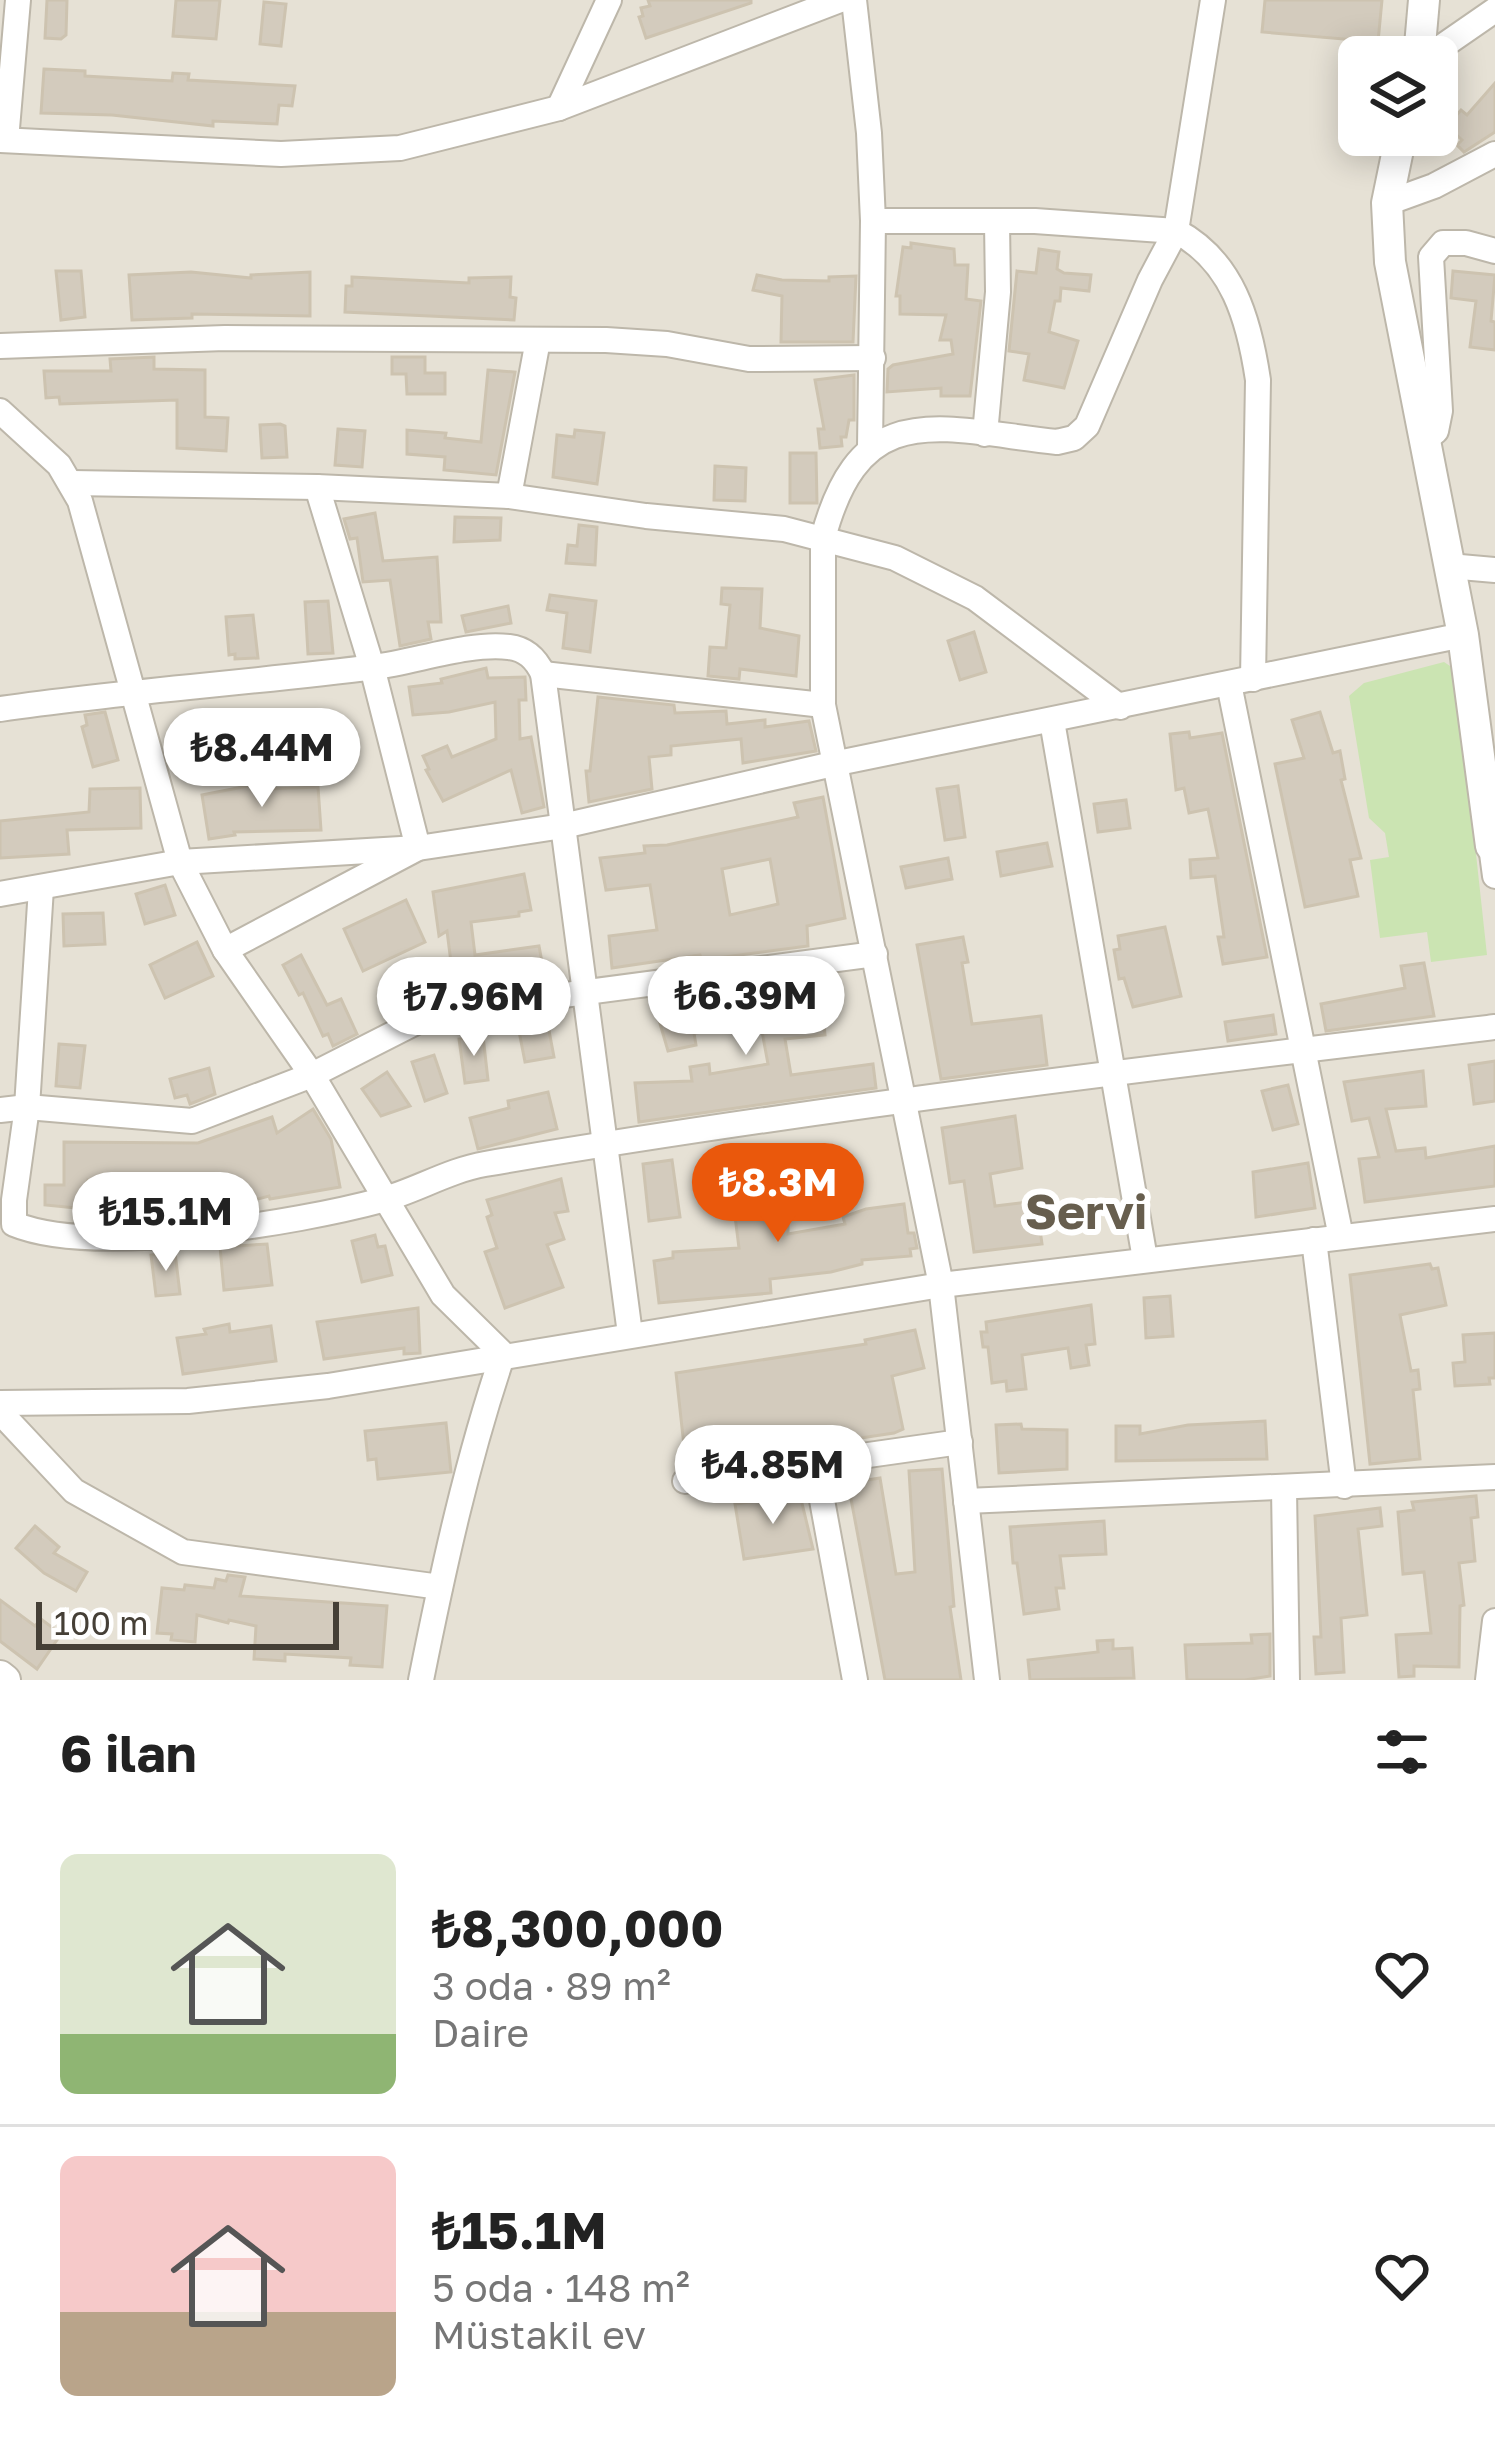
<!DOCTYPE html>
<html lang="tr">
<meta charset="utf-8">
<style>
:root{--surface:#fff;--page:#f6f6f6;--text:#222;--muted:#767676;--line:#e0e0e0;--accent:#ea580c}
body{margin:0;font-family:"Golos Text",sans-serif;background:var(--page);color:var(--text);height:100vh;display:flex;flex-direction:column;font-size:45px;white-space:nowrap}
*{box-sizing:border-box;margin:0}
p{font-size:39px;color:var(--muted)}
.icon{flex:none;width:66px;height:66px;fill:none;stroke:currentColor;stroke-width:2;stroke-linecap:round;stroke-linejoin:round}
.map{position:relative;height:1680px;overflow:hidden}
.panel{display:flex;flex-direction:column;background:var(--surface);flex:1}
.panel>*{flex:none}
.controls{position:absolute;left:1338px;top:36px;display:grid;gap:24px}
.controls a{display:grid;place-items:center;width:120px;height:120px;border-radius:18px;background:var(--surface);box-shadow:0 6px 30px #0003;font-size:60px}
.scale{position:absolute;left:36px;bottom:30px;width:303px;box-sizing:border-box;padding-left:12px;border:6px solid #453f36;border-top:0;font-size:33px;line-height:42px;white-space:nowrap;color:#453f36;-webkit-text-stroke:9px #fff;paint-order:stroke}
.price{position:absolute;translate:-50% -102px;padding:0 27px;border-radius:42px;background:#fff;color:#222;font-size:39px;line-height:78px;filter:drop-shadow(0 3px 6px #0008)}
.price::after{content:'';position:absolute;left:50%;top:72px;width:36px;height:27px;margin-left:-18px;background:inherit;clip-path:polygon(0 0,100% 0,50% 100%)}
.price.current{background:var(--accent);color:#fff}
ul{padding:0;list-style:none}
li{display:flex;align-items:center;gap:36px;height:300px;padding:0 60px}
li+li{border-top:3px solid var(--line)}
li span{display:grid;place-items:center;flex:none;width:336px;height:240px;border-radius:18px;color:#555}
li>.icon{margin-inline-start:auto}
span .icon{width:144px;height:144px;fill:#fffc;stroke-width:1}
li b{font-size:51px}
h2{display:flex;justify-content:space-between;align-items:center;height:144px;padding:0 60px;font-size:51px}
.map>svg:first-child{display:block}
.residential{fill:#e6e1d5;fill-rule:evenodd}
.green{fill:#cbe4b2}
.building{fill:#d3cbbd;stroke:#cdc3b0;stroke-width:3;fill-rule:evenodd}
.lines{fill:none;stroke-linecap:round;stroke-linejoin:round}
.minor-casing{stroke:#bdb7aa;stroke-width:28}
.tertiary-casing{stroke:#bdb7aa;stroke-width:34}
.minor{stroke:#fff;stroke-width:24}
.tertiary{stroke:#fff;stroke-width:30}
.labels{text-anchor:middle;stroke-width:12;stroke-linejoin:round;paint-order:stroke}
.district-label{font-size:48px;font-weight:bold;fill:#675e4e;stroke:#fff}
</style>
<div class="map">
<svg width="1495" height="1680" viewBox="0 0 1495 1680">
<rect width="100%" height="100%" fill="#f2efe7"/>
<path class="residential" d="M0,0H1495V1680H0ZM1359,57H1437V135H1359Z"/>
<polygon class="green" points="1444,662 1456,670 1487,955 1431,962 1427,932 1380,938 1370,860 1389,857 1385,833 1369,818 1349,696 1364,683"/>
<g class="building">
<polygon points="47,0 67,0 66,35 61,39 45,38"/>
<polygon points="176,0 220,0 216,39 173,36"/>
<polygon points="648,0 751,0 751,3 646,38 639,17 643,16 641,8 650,6"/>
<polygon points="1265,0 1382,0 1378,42 1262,32"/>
<polygon points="264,2 286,4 281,46 260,44"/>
<polygon points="44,69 85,71 85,76 172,81 173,73 189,74 188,80 295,86 292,106 279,105 277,124 213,121 213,126 112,115 41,113"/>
<polygon points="1495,83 1495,132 1464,152 1457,145 1462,140 1447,126 1461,110 1467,115"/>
<polygon points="911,243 954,249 955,265 968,265 966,299 981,301 970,396 941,396 941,388 887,392 888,369 893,365 953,354 951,340 940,340 946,315 900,314 900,296 896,296 903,247 911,248"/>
<polygon points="1039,249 1059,252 1057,269 1064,273 1091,275 1089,291 1061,288 1060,301 1055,301 1049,332 1078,341 1064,388 1024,380 1029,354 1009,351 1017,271 1036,273"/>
<polygon points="56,271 81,271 85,317 61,320"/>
<polygon points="1453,271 1495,275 1491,321 1495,322 1495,350 1470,347 1476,301 1451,298"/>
<polygon points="191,272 251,278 251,275 310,272 310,316 192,314 192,318 132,320 129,275"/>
<polygon points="757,275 782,280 829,281 829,277 856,276 853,342 781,342 782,296 753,290"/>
<polygon points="352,277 469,283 469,278 511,277 510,297 516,298 514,320 345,312 346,286 352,286"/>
<polygon points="154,357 154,369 205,370 205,417 228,418 226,451 177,448 177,400 60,404 59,397 46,398 44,371 111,371 110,359"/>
<polygon points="392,357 425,357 425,373 445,373 445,394 407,394 406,374 392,374"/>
<polygon points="488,370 515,372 496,475 444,470 445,457 407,454 407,430 446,433 445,438 481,442"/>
<polygon points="854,375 854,420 849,420 846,437 841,437 842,446 820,448 818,429 824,429 815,380"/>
<polygon points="280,424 285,426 287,457 262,458 260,425"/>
<polygon points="338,429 365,431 362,467 335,465"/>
<polygon points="575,430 604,433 597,484 553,477 557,435 574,437"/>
<polygon points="790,453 816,453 817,503 790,503"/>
<polygon points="715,466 746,468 745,501 714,500"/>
<polygon points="375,513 383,561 437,557 441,622 428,622 431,639 400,646 390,580 363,582 357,538 350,539 344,519"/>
<polygon points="455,517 501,518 500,540 454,542"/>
<polygon points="579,525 597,527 595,565 566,563 568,545 577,546"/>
<polygon points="722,588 762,589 760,628 799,636 796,676 740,669 739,679 708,676 710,647 726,648 730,605 721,604"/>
<polygon points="550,595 596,601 590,652 563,648 567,613 547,610"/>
<polygon points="328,601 333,653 308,654 305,602"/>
<polygon points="508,606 511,623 466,632 462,616"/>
<polygon points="253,615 258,658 235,659 235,654 229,655 226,617"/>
<polygon points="974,632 986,672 960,680 948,641"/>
<polygon points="486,668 488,678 525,677 526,700 519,700 520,739 531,737 544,807 522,813 511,770 443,801 426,770 429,769 423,756 447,746 452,757 496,739 495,702 449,712 413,715 409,687 442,683 441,679"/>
<polygon points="598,697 674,705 675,713 726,711 727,724 765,720 765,727 809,721 816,751 743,763 741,739 671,746 671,755 649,757 652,789 589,802 586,771 590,771"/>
<polygon points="105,712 118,760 93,767 82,727 87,725 85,715"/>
<polygon points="1320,712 1333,753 1340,751 1345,779 1341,780 1361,858 1350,860 1358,896 1305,907 1275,764 1304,758 1292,720"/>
<polygon points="1189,732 1190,738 1222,733 1267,957 1223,964 1218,937 1224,937 1215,876 1191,878 1190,860 1218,858 1208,809 1189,813 1184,788 1176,790 1170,734"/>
<polygon points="268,782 268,789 318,787 321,830 234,832 235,835 209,839 202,795"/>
<polygon points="958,786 965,837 945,840 937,789"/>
<polygon points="140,788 141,828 67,830 69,854 0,858 0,821 89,812 90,789"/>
<path d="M823,797L845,918L807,926L808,946L702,960L700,955L612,968L609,936L657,930L650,885L606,890L600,858L645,853L644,846L667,845L798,817L794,803ZM770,859L778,904L730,915L722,869Z"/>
<polygon points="1126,800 1130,828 1098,832 1094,804"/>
<polygon points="1047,843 1052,866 1001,876 997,852"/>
<polygon points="948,858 952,879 906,888 901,867"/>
<polygon points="524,874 531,910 519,912 519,916 471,922 475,955 539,946 544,973 527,976 528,983 512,985 509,967 476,972 478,983 454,986 447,931 439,936 433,892"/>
<polygon points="165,885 175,915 145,924 136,894"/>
<polygon points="406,900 425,942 363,971 344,929"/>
<polygon points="103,913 105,944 64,946 63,914"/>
<polygon points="1165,927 1181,996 1133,1007 1124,978 1119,979 1114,950 1120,949 1118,936"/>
<polygon points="963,937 968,962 962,963 972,1024 1041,1016 1047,1065 941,1079 917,945"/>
<polygon points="197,942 213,976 165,998 150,965"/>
<polygon points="301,955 327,1005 341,999 357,1034 333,1046 328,1034 323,1036 303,993 299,995 283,965"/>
<polygon points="1424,963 1434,1016 1326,1031 1321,1004 1405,988 1401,966"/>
<polygon points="820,985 825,1035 785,1039 791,1075 873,1064 876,1088 639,1122 635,1083 692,1081 690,1067 709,1064 710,1074 768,1064 761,1026 694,1033 696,1045 668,1051 654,1003 697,999 699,1012 757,1006 755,996"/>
<polygon points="1273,1015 1276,1034 1228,1041 1225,1022"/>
<polygon points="547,1020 554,1057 525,1062 518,1026"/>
<polygon points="483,1036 488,1080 465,1083 459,1039"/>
<polygon points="59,1044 85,1046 80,1088 56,1086"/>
<polygon points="434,1055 447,1093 425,1101 412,1062"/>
<polygon points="1495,1061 1495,1101 1474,1104 1469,1065"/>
<polygon points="209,1068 215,1094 190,1104 187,1095 175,1098 170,1079"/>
<polygon points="1423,1071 1426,1106 1386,1109 1396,1151 1425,1148 1426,1158 1495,1146 1495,1186 1365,1202 1359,1159 1379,1157 1369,1118 1352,1121 1344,1082"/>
<polygon points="387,1072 410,1106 381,1116 362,1089"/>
<polygon points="1288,1085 1298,1124 1273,1130 1262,1091"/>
<polygon points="548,1092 557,1129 478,1149 470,1118 509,1108 508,1101"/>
<polygon points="313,1109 331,1139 340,1187 270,1199 269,1196 221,1209 217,1192 148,1189 149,1174 97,1176 97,1180 88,1180 87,1209 45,1205 45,1185 64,1185 64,1142 198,1143 272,1117 277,1133"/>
<polygon points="1015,1116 1022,1168 990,1174 995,1206 1036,1201 1042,1244 974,1252 964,1181 950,1183 942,1128"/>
<polygon points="767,1159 775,1223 788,1222 788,1234 845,1224 843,1217 866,1209 904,1204 908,1233 914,1233 917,1248 910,1249 911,1256 862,1260 862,1264 831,1272 770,1279 771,1293 659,1303 654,1261 673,1258 673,1252 739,1248 734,1208 729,1209 728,1163"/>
<polygon points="672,1160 680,1217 649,1221 643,1164"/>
<polygon points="1308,1163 1315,1208 1256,1217 1253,1172"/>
<polygon points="561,1179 568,1211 555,1213 564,1239 547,1245 563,1287 505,1308 485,1252 497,1248 487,1217 492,1215 487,1200"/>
<polygon points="375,1235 378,1247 385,1246 392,1275 362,1282 352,1241"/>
<polygon points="267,1244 272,1285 224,1290 220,1247"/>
<polygon points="175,1252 180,1294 156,1296 151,1255"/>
<polygon points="1430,1264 1432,1269 1438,1268 1446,1305 1400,1315 1411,1371 1418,1370 1420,1389 1413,1390 1420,1459 1370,1464 1350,1275"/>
<polygon points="1170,1296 1173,1336 1146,1338 1144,1298"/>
<polygon points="1091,1305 1095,1344 1086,1345 1089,1365 1071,1368 1068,1348 1022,1355 1026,1389 1007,1391 1006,1381 992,1383 988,1347 983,1347 981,1332 987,1332 986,1322"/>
<polygon points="418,1308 420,1353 404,1354 404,1348 324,1359 317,1322"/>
<polygon points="229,1324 230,1332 271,1326 276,1361 183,1374 177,1338 206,1334 204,1329"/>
<polygon points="915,1330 924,1368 892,1376 903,1429 894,1433 686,1464 676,1373 866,1344 865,1340"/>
<polygon points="1495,1333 1495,1378 1489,1378 1490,1384 1455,1386 1453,1363 1465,1362 1463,1335"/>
<polygon points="1265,1421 1267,1459 1116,1461 1116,1426 1140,1426 1140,1434 1188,1425"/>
<polygon points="446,1423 451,1472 378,1479 376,1459 368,1460 365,1431"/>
<polygon points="1021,1424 1022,1429 1067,1430 1067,1469 999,1473 996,1425"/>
<polygon points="942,1469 954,1606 950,1607 961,1680 885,1680 848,1483 880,1478 896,1574 915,1572 909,1471"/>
<polygon points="800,1495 813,1549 744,1559 735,1504"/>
<polygon points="1476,1496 1478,1517 1471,1518 1475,1561 1459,1563 1464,1605 1460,1606 1459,1667 1414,1666 1414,1676 1399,1677 1396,1635 1431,1633 1424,1572 1403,1574 1398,1512 1414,1510 1412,1502"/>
<polygon points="1380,1508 1382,1526 1358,1529 1367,1615 1341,1618 1344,1672 1316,1674 1314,1637 1321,1637 1315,1516"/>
<polygon points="1104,1521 1106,1554 1060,1556 1064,1588 1056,1588 1059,1609 1024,1614 1017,1563 1013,1563 1010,1527"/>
<polygon points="35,1526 59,1547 54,1553 87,1572 76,1591 44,1573 16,1548"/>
<polygon points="228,1575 245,1577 240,1596 387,1606 382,1667 350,1665 351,1658 285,1654 285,1661 254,1659 256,1626 229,1620 228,1623 197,1615 195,1642 171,1640 172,1634 157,1633 162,1588 184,1590 185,1585 214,1588 216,1579 226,1581"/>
<polygon points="0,1600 35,1626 41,1619 61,1634 37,1669 0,1641"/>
<polygon points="1270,1634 1270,1676 1245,1680 1187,1680 1185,1645 1252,1643 1251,1635"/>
<polygon points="1113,1640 1113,1649 1132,1648 1134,1678 1030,1680 1028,1660 1098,1652 1097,1641"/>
</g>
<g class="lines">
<defs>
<g id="minor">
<polyline points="854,0 869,133 873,221 870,447"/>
<polyline points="1427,57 1495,10"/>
<polyline points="559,108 609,0"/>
<polyline points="0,140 281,154 400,148 559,108 840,0"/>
<polyline points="6,140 18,0"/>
<polyline points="1387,203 1434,186 1495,154"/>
<path d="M873,221H1035L1176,231C1233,261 1249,320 1258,380L1253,679"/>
<polyline points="0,346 225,338 606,340 667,344 749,359 873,358"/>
<path d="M0,411L59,465L80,501L180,862L225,950L312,1075L443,1295L503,1354C467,1460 443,1570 421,1680"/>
<polyline points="985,434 998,292 997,222"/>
<polyline points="1427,438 1436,431 1440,411 1431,257 1443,243 1466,243 1495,251"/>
<polyline points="72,483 317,487 509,496 646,516 784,529 895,558 975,598 1120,707"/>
<polyline points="509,496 538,340"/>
<polyline points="1449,566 1495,570"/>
<polyline points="543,674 823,705"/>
<polyline points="1229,684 1341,1237"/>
<path d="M0,709C124,691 249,683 374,667C415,662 469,642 509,647C526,649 536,659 543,674L630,1334"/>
<polyline points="1052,721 1145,1259"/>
<polyline points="1491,846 1495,876"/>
<path d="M41,888L27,1107L14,1200V1224C94,1257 297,1223 382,1200C417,1190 450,1170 485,1164C820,1107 1158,1067 1495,1027"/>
<polyline points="0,894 180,862 418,848 563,826 833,764 1463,635"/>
<polyline points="225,950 418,848 372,667 317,487"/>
<polyline points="0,1110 27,1107 192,1121 312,1075 436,1012 875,954"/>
<polyline points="1314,1240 1344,1486"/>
<polyline points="0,1403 188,1401 328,1386 941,1285 1495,1219"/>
<polyline points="0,1412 74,1491 183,1552 440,1587"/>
<polyline points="815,1462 855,1680"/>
<polyline points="685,1481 960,1442"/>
<polyline points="1284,1489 1287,1680"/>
<polyline points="966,1501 1495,1477"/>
<path d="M987,1680L941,1285L823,705V538C861,396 938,429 1057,442L1074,438L1087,426L1150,280L1176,231L1213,0"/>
<polyline points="1488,1680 1495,1621"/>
</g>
<g id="tertiary">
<polyline points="1419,57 1424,0"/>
<polyline points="1401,135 1387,203 1390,262 1463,635 1491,846 1495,847"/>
<polyline points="0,1676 5,1680"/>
</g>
</defs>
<use href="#minor" class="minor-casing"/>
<use href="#tertiary" class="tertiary-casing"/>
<use href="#minor" class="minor"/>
<use href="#tertiary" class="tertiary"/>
</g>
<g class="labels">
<g class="district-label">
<text x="1086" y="1229">Servi</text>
</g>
</g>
</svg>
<div class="controls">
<a><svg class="icon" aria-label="layers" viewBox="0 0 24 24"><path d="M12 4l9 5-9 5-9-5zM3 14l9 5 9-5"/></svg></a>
</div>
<div class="scale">100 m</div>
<b class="price" style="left:262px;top:810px">₺8.44M</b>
<b class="price" style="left:746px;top:1058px">₺6.39M</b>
<b class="price" style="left:474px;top:1059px">₺7.96M</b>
<b class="price current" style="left:778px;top:1245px">₺8.3M</b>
<b class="price" style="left:166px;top:1274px">₺15.1M</b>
<b class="price" style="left:773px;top:1527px">₺4.85M</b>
</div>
<section class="panel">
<h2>6 ilan<svg class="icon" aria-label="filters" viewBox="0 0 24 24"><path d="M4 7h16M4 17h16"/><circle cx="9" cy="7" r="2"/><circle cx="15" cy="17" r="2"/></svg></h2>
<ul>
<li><span style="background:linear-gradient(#dfe7d0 75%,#8fb573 0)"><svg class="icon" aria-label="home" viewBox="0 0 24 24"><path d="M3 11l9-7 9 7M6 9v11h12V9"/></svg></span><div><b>₺8,300,000</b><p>3 oda · 89 m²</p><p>Daire</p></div><svg class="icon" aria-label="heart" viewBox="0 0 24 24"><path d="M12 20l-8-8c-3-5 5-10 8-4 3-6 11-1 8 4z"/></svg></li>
<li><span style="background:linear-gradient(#f6c9c9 65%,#b9a48a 0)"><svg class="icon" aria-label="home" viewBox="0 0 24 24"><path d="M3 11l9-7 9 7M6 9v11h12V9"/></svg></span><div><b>₺15.1M</b><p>5 oda · 148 m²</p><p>Müstakil ev</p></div><svg class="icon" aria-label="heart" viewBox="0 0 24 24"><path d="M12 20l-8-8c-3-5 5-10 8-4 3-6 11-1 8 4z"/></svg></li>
</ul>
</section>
